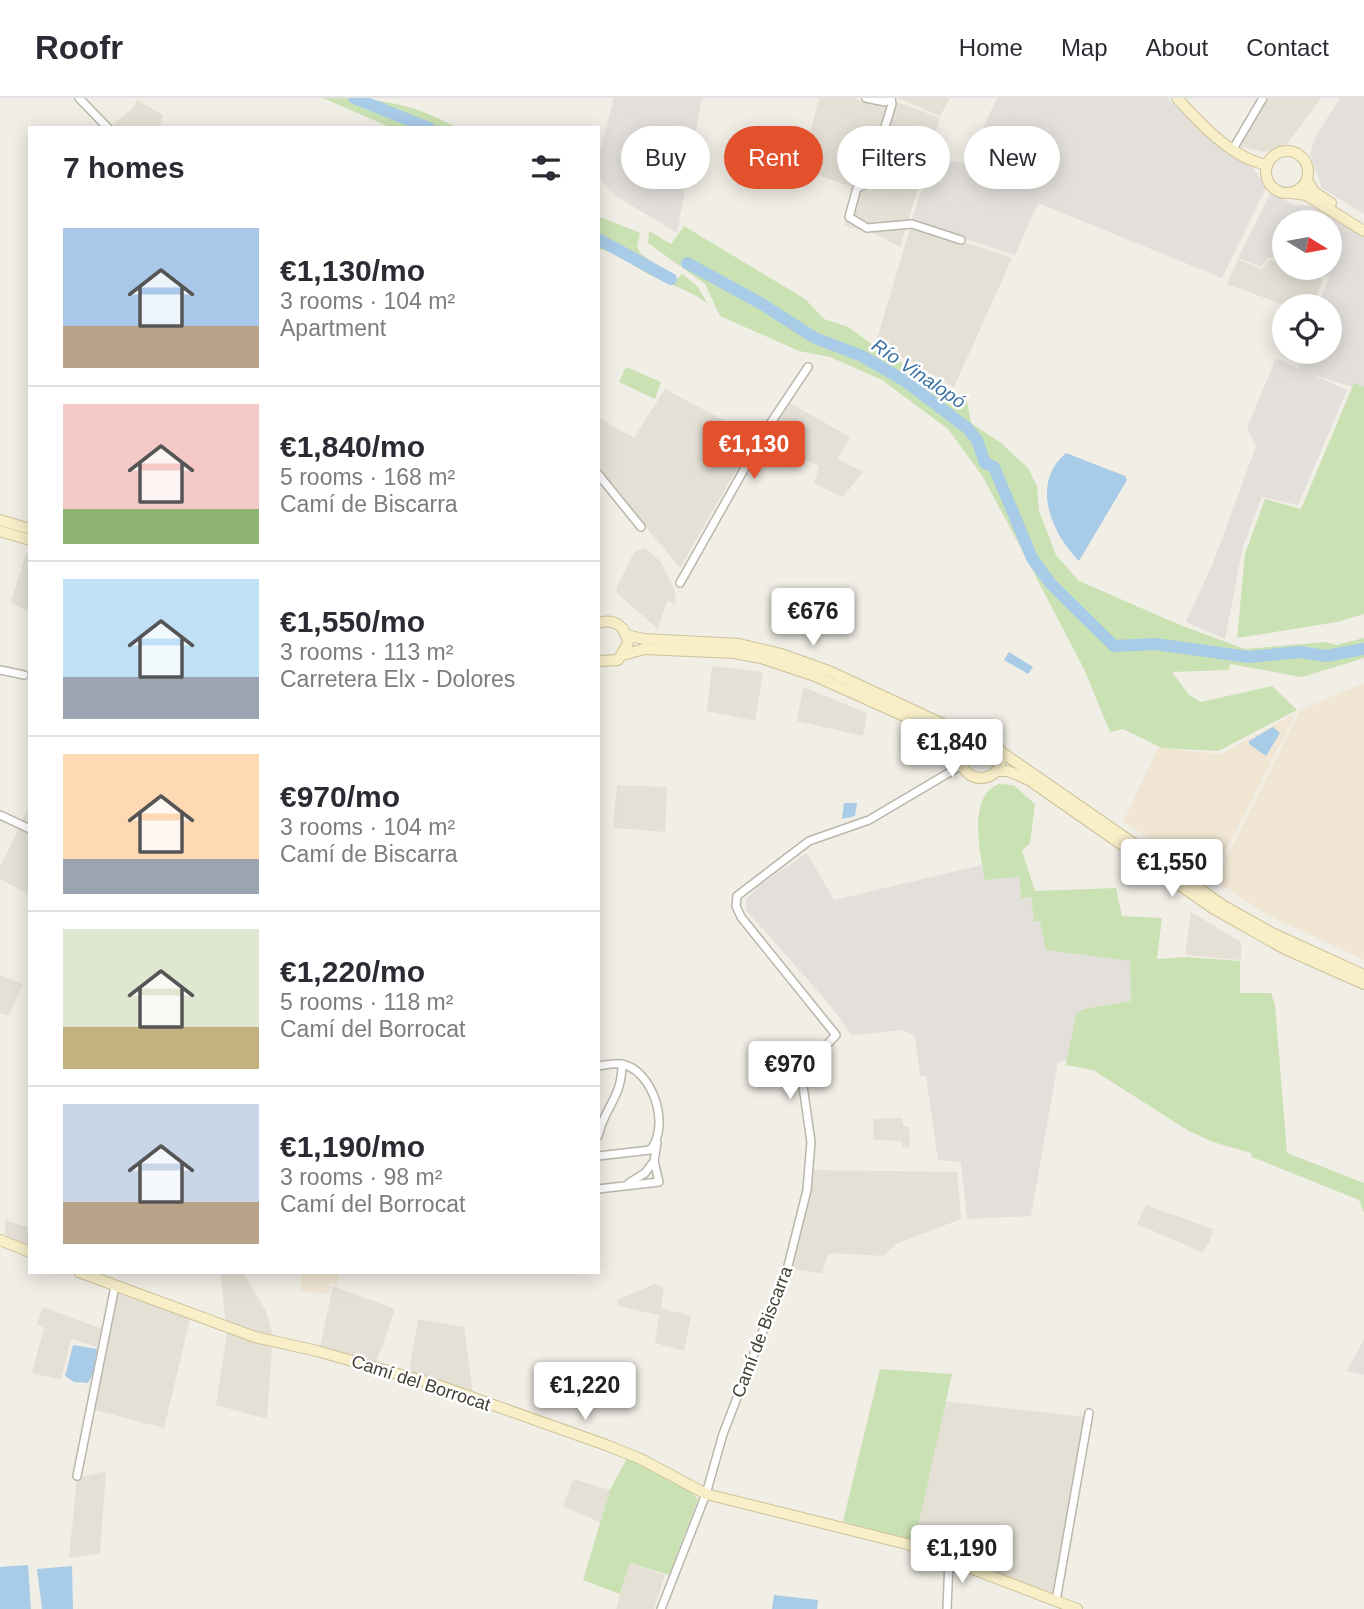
<!DOCTYPE html>
<meta charset="utf-8">
<style>
:root{--surface:#fff;--page:#f2f2f3;--text:#2b2b33;--muted:#7c7c81;--line:#e1e1e2;--accent:#e2502c}
body{margin:0;font-family:Helvetica,sans-serif;background:var(--page);color:var(--text);height:100vh;display:flex;flex-direction:column;font-size:26px;white-space:nowrap}
*{box-sizing:border-box;margin:0}
p{font-size:23px;color:var(--muted)}
.icon{flex:none;width:38px;height:38px;fill:none;stroke:currentColor;stroke-width:2;stroke-linecap:round;stroke-linejoin:round}
.map{position:relative;flex:1;overflow:hidden}
.panel{position:absolute;left:28px;top:28px;width:572px;height:1148px;display:flex;flex-direction:column;background:var(--surface);border-radius:0px;box-shadow:0 4px 18px #0003}
.panel>*{flex:none}
.top-card{position:absolute;left:621px;top:28px;width:637px;height:63px;display:flex;gap:14px}
.needle{width:46px;rotate:101deg}
.controls{position:absolute;left:1272px;top:112px;display:grid;gap:14px}
.controls a{display:grid;place-items:center;width:70px;height:70px;border-radius:50%;background:var(--surface);box-shadow:0 4px 18px #0003;font-size:35px}
.price{position:absolute;translate:-50% -60px;padding:0 16px;border-radius:7px;background:#fff;color:#222;font-size:23px;line-height:46px;filter:drop-shadow(0 2px 4px #0008)}
.price::after{content:'';position:absolute;left:50%;top:42px;width:21px;height:16px;margin-left:-10px;background:inherit;clip-path:polygon(0 0,100% 0,50% 100%)}
.price.on{background:var(--accent);color:#fff}
ul{padding:0;list-style:none}
li{display:flex;align-items:center;gap:21px;height:175px;padding:0 35px}
li+li{border-top:2px solid var(--line)}
li span{display:grid;place-items:center;flex:none;width:196px;height:140px;border-radius:0px;color:#555}
li>.icon{margin-inline-start:auto}
span .icon{width:84px;height:84px;fill:#fffc;stroke-width:1}
li b{font-size:30px}
h2{display:flex;justify-content:space-between;align-items:center;height:84px;padding:0 35px;font-size:30px}
.tag{padding:0 24px;border-radius:32px;background:var(--surface);box-shadow:0 4px 18px #0003;font-size:24px;line-height:63px}
.tag.on{background:var(--accent);color:#fff}
header{display:flex;align-items:center;gap:42px;box-sizing:border-box;height:98px;padding:0 35px;background:var(--surface);border-bottom:2px solid var(--line)}
header strong{font-size:33px}
nav{display:flex;gap:38px;margin-inline-start:auto;font-size:24px}
.map>svg:first-child{display:block}
.residential{fill:#e4e0d5}
.commercial{fill:#f1e6d3}
.industrial{fill:#e3e0db}
.green{fill:#cae1b3}
.water{fill:#a8cbe8}
.lines{fill:none;stroke-linecap:round;stroke-linejoin:round}
.river{stroke:#a8cbe8;stroke-width:12}
.street-casing{stroke:#bbb6aa;stroke-width:10}
.secondary-casing{stroke:#ccc29a;stroke-width:12}
.street{stroke:#fff;stroke-width:7}
.secondary{stroke:#f8efc9;stroke-width:10}
.labels{text-anchor:middle;stroke-width:5;stroke-linejoin:round;paint-order:stroke}
.street-label{font-size:18px;fill:#433f36;stroke:#fff}
.water-label{font-size:19px;font-style:italic;fill:#3b72a3;stroke:#fff}
</style>
<header>
<strong>Roofr</strong>
<nav><a>Home</a><a>Map</a><a>About</a><a>Contact</a></nav>
</header>
<div class="map">
<svg width="1364" height="1511" viewBox="0 0 1364 1511">
<rect width="100%" height="100%" fill="#f1eee6"/>
<g class="residential">
<polygon points="819,0 852,0 883,10 897,4 940,20 900,149 873,135 844,128 852,89 801,71"/>
<polygon points="898,0 950,0 940,18"/>
<polygon points="1269,0 1321,0 1285,49 1263,54 1238,48"/>
<polygon points="137,2 163,17 159,30 114,30 112,27 133,10"/>
<polygon points="911,127 1012,160 954,289 876,244"/>
<polygon points="1238,161 1261,171 1270,162 1323,181 1313,208 1287,208 1227,186"/>
<polygon points="665,291 755,339 680,470 599,372 599,320 634,340"/>
<polygon points="790,305 850,339 837,361 863,374 843,399 814,386 819,368 764,343"/>
<polygon points="645,450 661,464 674,491 676,506 667,503 658,531 618,496 616,491 634,454"/>
<polygon points="26,456 30,457 30,515 11,504"/>
<polygon points="712,568 763,574 755,623 707,613"/>
<polygon points="803,589 867,615 863,638 797,623"/>
<polygon points="617,687 667,689 665,734 613,730"/>
<polygon points="30,707 30,797 0,781 0,769"/>
<polygon points="1191,814 1241,844 1241,862 1185,857"/>
<polygon points="0,877 23,886 8,918 0,915"/>
<polygon points="902,1020 903,1028 909,1029 910,1049 902,1050 901,1043 873,1042 873,1021"/>
<polygon points="813,1072 957,1074 961,1121 896,1146 883,1158 829,1155 822,1175 790,1171"/>
<polygon points="1146,1107 1213,1131 1209,1145 1202,1154 1137,1126"/>
<polygon points="5,1122 30,1130 30,1148 5,1137"/>
<polygon points="220,1174 243,1174 266,1213 273,1238 267,1321 216,1307 227,1235"/>
<polygon points="654,1186 664,1189 661,1210 691,1218 684,1253 655,1245 659,1217 618,1208 617,1202"/>
<polygon points="333,1188 395,1211 376,1265 320,1249"/>
<polygon points="117,1195 190,1221 164,1330 91,1311"/>
<polygon points="43,1209 102,1231 98,1249 71,1241 61,1282 32,1275 44,1230 37,1226"/>
<polygon points="418,1221 464,1229 473,1295 409,1274"/>
<polygon points="945,1303 1084,1319 1054,1496 914,1446"/>
<polygon points="106,1373 100,1455 69,1460 77,1380"/>
<polygon points="573,1381 610,1392 600,1424 563,1408"/>
<polygon points="630,1465 665,1477 654,1511 616,1511"/>
</g>
<g class="commercial">
<polygon points="1364,585 1364,862 1270,818 1215,783 1300,612"/>
<polygon points="1296,615 1211,782 1123,723 1158,650 1221,656"/>
<polygon points="302,1174 339,1174 337,1187 331,1185 329,1196 300,1193"/>
</g>
<g class="industrial">
<polygon points="614,0 702,0 677,135 614,97 599,79 599,57"/>
<polygon points="997,0 1167,0 1224,52 1254,71 1266,90 1222,180 1038,105 1015,157 911,123 932,63 976,65 989,63 1000,45 981,34"/>
<polygon points="1340,0 1364,0 1364,116 1322,90 1310,56 1316,38"/>
<polygon points="1271,94 1292,106 1317,109 1364,137 1364,293 1309,275 1347,292 1298,407 1262,399 1243,448 1225,541 1186,524 1213,465 1256,348 1247,330 1276,260 1299,271 1300,254 1330,254 1330,208 1318,208 1329,179 1301,170 1330,170 1330,124 1284,124 1284,164 1269,159 1261,169 1238,160"/>
<polygon points="807,755 834,802 982,767 985,782 1019,779 1021,799 1031,799 1034,823 1040,823 1046,852 1130,863 1132,903 1083,911 1067,962 1058,964 1031,1118 967,1121 961,1064 938,1062 926,978 920,978 915,938 903,932 852,937 829,906 746,812 746,801 763,785"/>
<polygon points="1364,1241 1364,1277 1347,1273"/>
</g>
<g class="green">
<path d="M323,0C375,0 411,4 457,30H392Z"/>
<path d="M598,118L640,135L637,148L640,155L676,182L682,176L697,188L708,206C691,192 667,186 648,176C631,167 618,154 599,151Z"/>
<polygon points="684,128 805,201 824,221 848,229 877,250 967,303 971,325 1001,345 1028,370 1037,388 1039,413 1056,457 1079,483 1180,527 1245,551 1327,544 1336,547 1364,540 1364,560 1302,579 1230,566 1229,572 1172,574 1189,597 1201,604 1272,588 1297,612 1218,653 1162,650 1123,631 1110,634 1085,573 1014,437 983,379 948,331 882,282 830,259 799,253 720,218 705,186 648,145 649,133 671,146"/>
<polygon points="626,269 661,284 655,301 619,284"/>
<polygon points="1354,285 1364,289 1364,516 1337,524 1237,540 1245,456 1265,401 1301,411"/>
<path d="M999,686L1013,687L1035,706L1030,745L1022,753L1035,793L1116,790L1122,818L1162,820L1157,861L1186,859L1240,863V895H1271L1275,907L1287,1055L1364,1085V1115L1359,1102L1252,1059L1251,1055L1213,1044L1189,1033L1093,972L1066,967L1076,916L1083,911L1131,903L1130,863L1046,852L1040,823L1034,824L1031,799L1021,800L1019,779L985,782C980,757 967,697 999,686Z"/>
<polygon points="880,1271 952,1276 914,1446 843,1423"/>
<polygon points="627,1360 690,1393 698,1401 669,1477 630,1465 620,1496 583,1482 610,1392"/>
</g>
<g class="water">
<path d="M1066,355L1125,378L1127,382L1079,463C1051,435 1030,385 1066,355Z"/>
<polygon points="1009,554 1033,569 1028,576 1004,562"/>
<polygon points="1273,629 1280,635 1266,658 1249,646 1249,643"/>
<polygon points="844,705 857,705 855,718 842,721"/>
<polygon points="73,1247 97,1251 94,1273 88,1285 74,1284 65,1278"/>
<polygon points="28,1467 31,1511 0,1511 0,1469"/>
<polygon points="72,1468 73,1511 42,1511 37,1471"/>
<polygon points="774,1497 818,1502 817,1511 772,1511"/>
</g>
<g class="lines">
<g class="river">
<polyline points="354,0 429,30"/>
<polyline points="598,141 671,181"/>
<polyline points="687,165 762,206 815,240 862,258 905,283 967,330 977,342 985,365 994,369 1032,460 1050,485 1114,548 1155,546 1249,559 1299,554 1326,558 1364,551"/>
</g>
<defs>
<g id="street">
<polyline points="79,0 108,30"/>
<polyline points="866,0 885,4 891,0"/>
<polyline points="891,0 892,6 868,85 857,90 849,119 867,130 912,126 961,142"/>
<polyline points="1233,51 1263,0"/>
<polyline points="598,376 641,429"/>
<polyline points="680,485 768,329 808,269"/>
<polyline points="0,572 24,577"/>
<polyline points="0,717 30,731"/>
<path d="M598,968C605,967 614,965 621,966C653,971 671,1029 650,1052L598,1058"/>
<path d="M598,1038C605,1008 622,1000 622,966"/>
<polyline points="629,1085 645,1075 654,1063"/>
<polyline points="598,1091 659,1084 654,1063 657,1045"/>
<polyline points="77,1378 115,1188"/>
<polyline points="1056,1503 1089,1315"/>
<polyline points="661,1511 706,1396 723,1336 788,1168 807,1092 811,1044 801,974 836,937 741,819 736,808 737,798 809,743 869,722 962,667"/>
<polyline points="947,1511 949,1463"/>
</g>
<g id="secondary">
<path d="M1177,0C1201,26 1231,60 1267,67"/>
<circle cx="1287" cy="74" r="21"/>
<polyline points="1307,82 1314,94 1331,105"/>
<polyline points="1293,95 1306,97 1364,133"/>
<polyline points="0,422 30,431"/>
<polyline points="0,433 30,442"/>
<path d="M598,525C615,520 626,529 628,545L618,562L598,563"/>
<polyline points="626,537 644,541 739,546 781,556 831,574 975,641"/>
<polyline points="623,557 644,551 734,555 761,560 815,578 944,636 958,648 961,656"/>
<circle cx="981" cy="660" r="20"/>
<polyline points="1000,653 1224,808 1272,835 1364,877"/>
<polyline points="996,673 1008,673 1029,682 1214,811 1285,851 1364,886"/>
<polyline points="0,1142 30,1154"/>
<polyline points="79,1174 255,1239 317,1253 437,1287 606,1347 641,1361 706,1396 907,1446 1077,1511"/>
</g>
</defs>
<use href="#street" class="street-casing"/>
<use href="#secondary" class="secondary-casing"/>
<use href="#street" class="street"/>
<use href="#secondary" class="secondary"/>
</g>
<g class="labels">
<g class="street-label">
<text transform="translate(762 1234) rotate(-69)" y="6">Camí de Biscarra</text>
<text transform="translate(421 1285) rotate(18)" y="6">Camí del Borrocat</text>
</g>
<g class="water-label">
<text transform="translate(919 275) rotate(34)" y="7">Río Vinalopó</text>
</g>
</g>
</svg>
<div class="controls">
<a><svg class="needle" viewBox="-14 -14 28 28"><path d="M0-13l5 13h-10z" fill="#e53935"/><path d="M0 13l5-13h-10z" fill="#7c7c81"/></svg></a>
<a><svg class="icon" aria-label="locate" viewBox="0 0 24 24"><circle cx="12" cy="12" r="6"/><path d="M12 2v4M12 18v4M2 12h4M18 12h4"/></svg></a>
</div>
<b class="price on" style="left:754px;top:383px">€1,130</b>
<b class="price" style="left:813px;top:550px">€676</b>
<b class="price" style="left:952px;top:681px">€1,840</b>
<b class="price" style="left:1172px;top:801px">€1,550</b>
<b class="price" style="left:790px;top:1003px">€970</b>
<b class="price" style="left:585px;top:1324px">€1,220</b>
<b class="price" style="left:962px;top:1487px">€1,190</b>
<div class="top-card">
<a class="tag">Buy</a>
<a class="tag on">Rent</a>
<a class="tag">Filters</a>
<a class="tag">New</a>
</div>
<section class="panel">
<h2>7 homes<svg class="icon" aria-label="filters" viewBox="0 0 24 24"><path d="M4 7h16M4 17h16"/><circle cx="9" cy="7" r="2"/><circle cx="15" cy="17" r="2"/></svg></h2>
<ul>
<li><span style="background:linear-gradient(#a9c7e8 70%,#b9a48a 0)"><svg class="icon" aria-label="home" viewBox="0 0 24 24"><path d="M3 11l9-7 9 7M6 9v11h12V9"/></svg></span><div><b>€1,130/mo</b><p>3 rooms · 104 m²</p><p>Apartment</p></div></li>
<li><span style="background:linear-gradient(#f6c9c9 75%,#8fb573 0)"><svg class="icon" aria-label="home" viewBox="0 0 24 24"><path d="M3 11l9-7 9 7M6 9v11h12V9"/></svg></span><div><b>€1,840/mo</b><p>5 rooms · 168 m²</p><p>Camí de Biscarra</p></div></li>
<li><span style="background:linear-gradient(#bfe0f5 70%,#9aa5b1 0)"><svg class="icon" aria-label="home" viewBox="0 0 24 24"><path d="M3 11l9-7 9 7M6 9v11h12V9"/></svg></span><div><b>€1,550/mo</b><p>3 rooms · 113 m²</p><p>Carretera Elx - Dolores</p></div></li>
<li><span style="background:linear-gradient(#ffd9b3 75%,#9aa5b1 0)"><svg class="icon" aria-label="home" viewBox="0 0 24 24"><path d="M3 11l9-7 9 7M6 9v11h12V9"/></svg></span><div><b>€970/mo</b><p>3 rooms · 104 m²</p><p>Camí de Biscarra</p></div></li>
<li><span style="background:linear-gradient(#dfe7d0 70%,#c2b280 0)"><svg class="icon" aria-label="home" viewBox="0 0 24 24"><path d="M3 11l9-7 9 7M6 9v11h12V9"/></svg></span><div><b>€1,220/mo</b><p>5 rooms · 118 m²</p><p>Camí del Borrocat</p></div></li>
<li><span style="background:linear-gradient(#c9d6e8 70%,#b9a48a 0)"><svg class="icon" aria-label="home" viewBox="0 0 24 24"><path d="M3 11l9-7 9 7M6 9v11h12V9"/></svg></span><div><b>€1,190/mo</b><p>3 rooms · 98 m²</p><p>Camí del Borrocat</p></div></li>
</ul>
</section>
</div>
